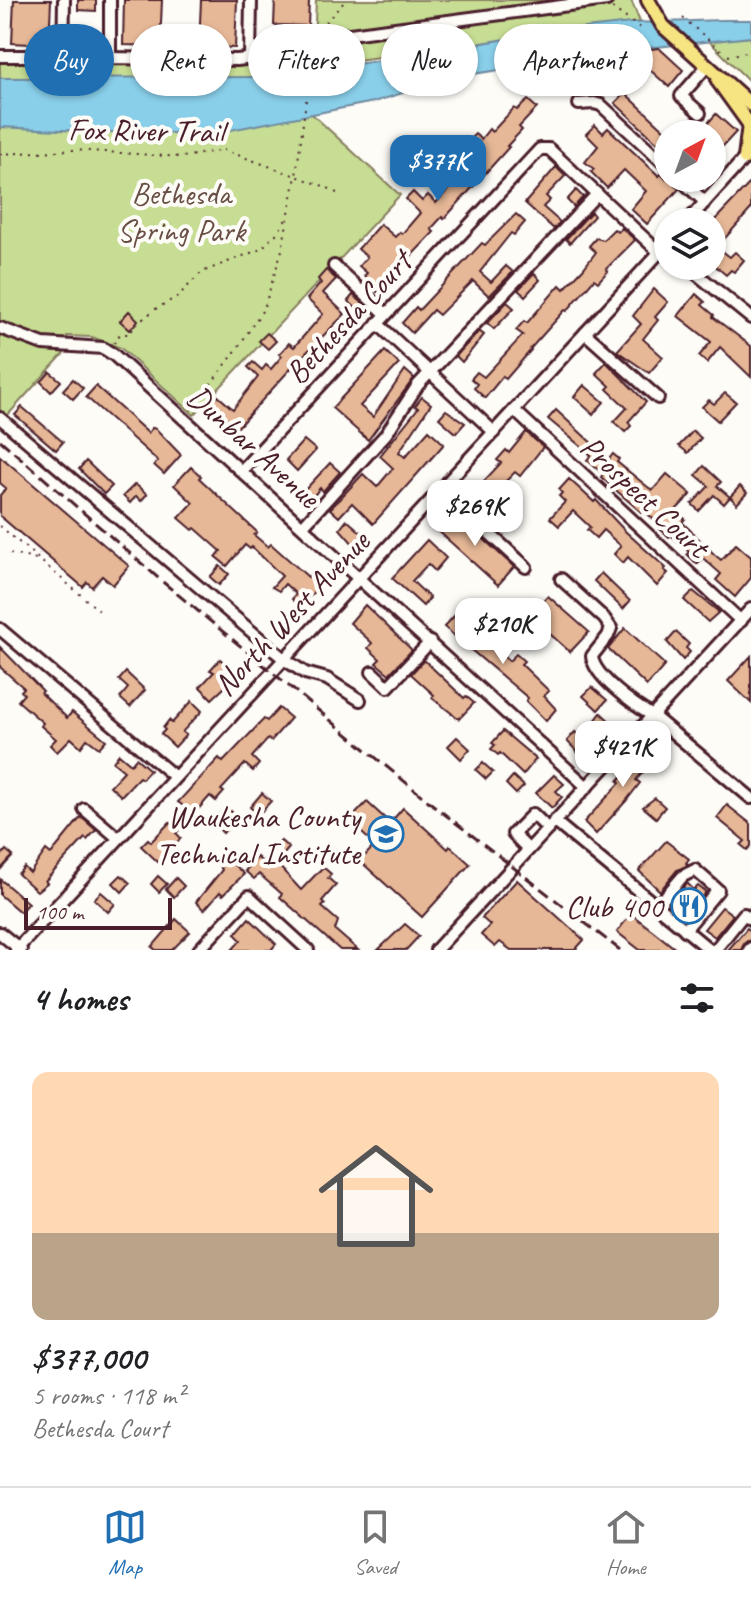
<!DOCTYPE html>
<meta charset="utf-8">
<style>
:root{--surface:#fff;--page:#f2f2f2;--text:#202124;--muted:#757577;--line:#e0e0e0;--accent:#1f6fb2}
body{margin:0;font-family:Caveat,sans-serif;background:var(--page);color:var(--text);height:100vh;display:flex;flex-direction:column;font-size:30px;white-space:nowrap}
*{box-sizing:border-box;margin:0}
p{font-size:26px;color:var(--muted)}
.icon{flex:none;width:44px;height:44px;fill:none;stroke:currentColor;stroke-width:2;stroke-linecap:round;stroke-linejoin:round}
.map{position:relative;height:950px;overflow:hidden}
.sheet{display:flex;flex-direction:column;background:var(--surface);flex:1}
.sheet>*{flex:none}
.top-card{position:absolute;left:24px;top:24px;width:704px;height:72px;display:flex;gap:16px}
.needle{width:52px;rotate:41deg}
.controls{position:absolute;left:654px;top:120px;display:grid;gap:16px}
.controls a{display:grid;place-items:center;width:72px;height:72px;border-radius:50%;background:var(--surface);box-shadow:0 2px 6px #0004;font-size:40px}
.scale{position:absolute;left:24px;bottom:20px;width:148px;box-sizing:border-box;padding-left:8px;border:4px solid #4a1f2b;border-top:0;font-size:22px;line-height:28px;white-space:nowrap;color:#4a1f2b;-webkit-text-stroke:6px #fdfcf7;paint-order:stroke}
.price{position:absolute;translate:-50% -68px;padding:0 18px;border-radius:16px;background:#fff;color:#222;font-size:26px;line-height:52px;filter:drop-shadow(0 2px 4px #0008)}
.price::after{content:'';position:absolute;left:50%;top:48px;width:24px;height:18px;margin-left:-12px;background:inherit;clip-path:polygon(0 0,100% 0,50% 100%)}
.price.current{background:var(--accent);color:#fff}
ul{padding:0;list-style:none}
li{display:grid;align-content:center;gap:16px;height:424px;padding:0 32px}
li+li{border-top:2px solid var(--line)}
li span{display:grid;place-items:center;height:248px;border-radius:16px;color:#555}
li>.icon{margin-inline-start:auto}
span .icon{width:144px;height:144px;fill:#fffc;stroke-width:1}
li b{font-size:34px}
h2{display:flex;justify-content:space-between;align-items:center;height:96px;padding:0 32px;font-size:34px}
.tag{padding:0 28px;border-radius:36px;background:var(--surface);box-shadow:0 2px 6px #0004;font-size:28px;line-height:72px}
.tag.current{background:var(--accent);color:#fff}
.dock{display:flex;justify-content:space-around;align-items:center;height:112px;border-top:2px solid var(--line);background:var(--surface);font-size:22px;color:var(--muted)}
.dock a{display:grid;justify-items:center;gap:4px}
.dock .current{color:var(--accent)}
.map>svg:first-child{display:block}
.green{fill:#c6dd93;stroke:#887e5f;stroke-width:2}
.water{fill:#89cfea;stroke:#70899e;stroke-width:2}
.building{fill:#e6b897;stroke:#4a1f2b;stroke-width:2}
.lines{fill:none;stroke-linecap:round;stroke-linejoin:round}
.minor-casing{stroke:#4a1f2b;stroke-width:16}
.major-casing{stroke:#4a1f2b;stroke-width:18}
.path{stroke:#4a1f2b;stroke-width:2;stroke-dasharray:2 6;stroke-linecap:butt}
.minor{stroke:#fdfcf7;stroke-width:10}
.major{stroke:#f6e381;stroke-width:12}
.rail{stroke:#4a1f2b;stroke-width:3;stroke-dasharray:12 6;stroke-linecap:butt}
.labels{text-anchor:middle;stroke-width:8;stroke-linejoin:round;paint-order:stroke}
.street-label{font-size:32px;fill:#4a1f2b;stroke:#fdfcf7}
.park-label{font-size:32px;fill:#694e45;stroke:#fdfcf7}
.poi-label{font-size:32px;fill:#4a1f2b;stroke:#fdfcf7;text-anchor:end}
</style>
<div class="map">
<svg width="751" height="950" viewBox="0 0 751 950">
<rect width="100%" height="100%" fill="#fdfcf7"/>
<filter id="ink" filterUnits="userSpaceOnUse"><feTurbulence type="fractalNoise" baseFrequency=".0125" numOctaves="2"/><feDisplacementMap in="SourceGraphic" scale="16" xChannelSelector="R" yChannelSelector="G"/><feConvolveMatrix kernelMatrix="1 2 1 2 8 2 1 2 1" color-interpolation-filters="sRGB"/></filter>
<g filter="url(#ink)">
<g class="green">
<polygon points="316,0 631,0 640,22 313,66 312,114 400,195 194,415 121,348 92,337 67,336 67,350 6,417 0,411 0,60 64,61 87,66 106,62 255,62 314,43"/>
<polygon points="751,37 751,83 710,42 712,40"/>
</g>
<polygon class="water" points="723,20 751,20 751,37 637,49 467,75 460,81 431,84 374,102 190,138 173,133 107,132 92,127 80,131 0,127 0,78 280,77 548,32 631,23"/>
<g class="building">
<polygon points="14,0 51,0 49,45 12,43"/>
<polygon points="78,0 96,0 96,11 78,10"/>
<polygon points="124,0 162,0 160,46 123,45"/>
<polygon points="201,0 237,0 235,48 199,46"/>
<polygon points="275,0 309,0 308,26 274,25"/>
<polygon points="659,48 683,70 669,87 649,69 638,72 617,53"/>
<polygon points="552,71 557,81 538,89 534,79"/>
<polygon points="625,93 668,133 668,140 662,147 615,103"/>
<polygon points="528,100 537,108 519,127 522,130 507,146 509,147 444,219 442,217 431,229 434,232 377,292 367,283 369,280 364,276 367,273 359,266 367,257 358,249 380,224 395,237 400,232 402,234 420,213 406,199 413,192 422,201 428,195 436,203 477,157 464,145 475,134 481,139 489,129 492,132 514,108 517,110"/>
<polygon points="716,114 736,132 712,158 712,134 698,134"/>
<polygon points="595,125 603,133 608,128 659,176 661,174 666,179 668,177 679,189 647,224 631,209 646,191 624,170 607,188 591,172 594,169 585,162 598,146 586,134"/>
<polygon points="556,167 565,176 546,196 550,200 543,207 560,222 554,229 525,203"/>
<polygon points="751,182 751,209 717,247 730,257 735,252 744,260 734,272 731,270 726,275 712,263 712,223"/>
<polygon points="576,190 583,197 574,207 567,200"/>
<polygon points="591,212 594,216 570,243 566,239"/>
<polygon points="516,214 525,222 514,235 511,233 480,272 491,282 506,266 513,272 489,296 473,281 439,315 433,310 412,333 402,323 416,307 419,310 482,243 485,245"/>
<polygon points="622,228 635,240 606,269 608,271 598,282 594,279 567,311 565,310 530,349 531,350 506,379 503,376 485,398 474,388 477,384 471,379 477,372 484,377 523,335 516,330 524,321 527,323 560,285 564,289 583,269 596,252 589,246 596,238 603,240 614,229 618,232"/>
<polygon points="326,270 336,279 323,293 345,314 293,366 237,428 211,404 218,396 233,409 258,377 248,367 253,362 262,370 266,365 271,369 282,356 279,354 289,343 294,347 323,314 307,299 321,283 318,279"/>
<polygon points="534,273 540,280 525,296 518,290"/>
<polygon points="654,289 668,302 655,317 658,320 643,339 663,357 649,373 617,351 641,324 633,316"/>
<polygon points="696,294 705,302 702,305 714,315 713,317 751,346 751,377 720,347 707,363 699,356 711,342 678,316"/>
<polygon points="353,295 365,305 359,311 348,301"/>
<polygon points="507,302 514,308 494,329 487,323"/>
<polygon points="129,311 138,320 130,330 120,321"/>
<polygon points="479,331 484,335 462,362 456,356"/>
<polygon points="267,333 276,341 268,349 259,341"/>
<polygon points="385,351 399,364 360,406 373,417 405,370 414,378 368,440 332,408"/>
<polygon points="606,362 646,402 628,422 631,426 625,432 614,422 627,408 607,389 610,386 596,373"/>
<polygon points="50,372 61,381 51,392 41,382"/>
<polygon points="73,379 83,388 73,399 63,390"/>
<polygon points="584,385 604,402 593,414 574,397"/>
<polygon points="96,386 148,433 152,428 156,429 181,455 164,474 154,465 158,461 86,397"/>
<polygon points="725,393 736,402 718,421 702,407 709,400 714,404"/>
<polygon points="422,397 431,404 399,452 405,457 429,430 444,444 373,524 352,503 339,517 330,509 363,474 377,487 393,468 380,456 418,408 415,406"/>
<polygon points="22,407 63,442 56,450 15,415"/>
<polygon points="446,410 465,423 456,433 439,418"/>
<polygon points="556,410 609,459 613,454 619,459 617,462 649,488 653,490 667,474 691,494 676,510 685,519 682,522 715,555 721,560 736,544 751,557 751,578 735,597 716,580 721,574 703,558 697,564 687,554 689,552 671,535 669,537 660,529 663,527 644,511 642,513 601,477 603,474 587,460 591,455 548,419"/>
<polygon points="693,431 701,438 688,453 679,446"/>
<polygon points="526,432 543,447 520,476 515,472 504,483 507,486 494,500 504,509 497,517 470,496 501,463 497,460 506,450 509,453"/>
<polygon points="304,440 316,450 297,471 286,460"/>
<polygon points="0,456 129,566 113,585 102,576 92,587 87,582 83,587 0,516 0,495 6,488 0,483"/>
<polygon points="86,461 112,486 104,494 79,469"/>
<polygon points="330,463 340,472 323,491 320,488 311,499 303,492"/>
<polygon points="704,466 721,482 717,486 730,497 724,504 714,495 699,511 692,504 709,486 696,475"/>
<polygon points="191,467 201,476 199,478 257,532 254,535 268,547 271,544 308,577 310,574 321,584 305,602 302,599 298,604 292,599 296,594 285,584 279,591 272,587 282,576 252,547 250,549 245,545 227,566 216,557 221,551 195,528 193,530 179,518 193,503 174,485"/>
<polygon points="569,479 594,502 596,500 626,532 666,568 664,570 668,573 657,586 628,557 623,563 614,554 621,546 603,530 596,538 587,530 590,527 573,511 559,526 550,518 565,502 559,496 562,493 559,490"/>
<polygon points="135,484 147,494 141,501 136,496 130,503 123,496"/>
<polygon points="740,486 747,493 737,504 730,497"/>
<polygon points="452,510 514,567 498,585 436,529"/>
<polygon points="347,520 363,534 354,545 340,529"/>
<polygon points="427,540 446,558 435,571 428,564 412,581 430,598 423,606 392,578"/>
<polygon points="220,566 229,574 219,585 210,577"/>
<polygon points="601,573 630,601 623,609 594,581"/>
<polygon points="693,591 719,612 708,622 684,600"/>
<polygon points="548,596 589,632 570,652 530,616"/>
<polygon points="365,605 412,650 389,674 376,663 380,659 368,648 372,643 370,641 350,623"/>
<polygon points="456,614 471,627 474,624 484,633 482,636 509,661 516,654 524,661 521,664 549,691 544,696 556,709 546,721 526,701 528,698 444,627"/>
<polygon points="625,628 665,665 647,686 608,649"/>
<polygon points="676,632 689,644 686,648 690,652 683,660 667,642"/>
<polygon points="0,647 43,691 41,693 67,718 72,712 106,740 99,748 87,739 81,747 71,738 57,752 50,745 56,739 41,726 43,723 18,701 24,694 21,691 24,688 0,667"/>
<polygon points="751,656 751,703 728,681"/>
<polygon points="220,659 238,675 212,699 200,687 214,672 210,670"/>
<polygon points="424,660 464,698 466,696 474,703 459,719 432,698 434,695 411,674"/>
<polygon points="126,672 145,690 130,707 120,698 128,688 119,680"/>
<polygon points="592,687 607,700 598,710 583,696"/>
<polygon points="192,701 202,711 182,732 186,735 175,747 161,734 165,730 163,728 169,720 172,723"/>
<polygon points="279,708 291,718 271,741 268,739 252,757 259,764 253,771 245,764 221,790 224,792 216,801 210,796 194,814 178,802 219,758 223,762 264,719 267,721"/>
<polygon points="601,713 615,726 584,759 567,741 575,732 582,738"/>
<polygon points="503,731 536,759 523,775 500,753 498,755 491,749 495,745 492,743"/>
<polygon points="457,737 470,749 461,759 448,746"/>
<polygon points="654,740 664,748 636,780 640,783 626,801 596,834 584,822 620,783 618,781"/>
<polygon points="119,754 131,764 136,758 150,770 142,779 139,777 121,796 110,786 124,771 113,762"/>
<polygon points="483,763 493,772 486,779 476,770"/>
<polygon points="554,775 564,784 556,791 562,797 552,808 536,793"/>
<polygon points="513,776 524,786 516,794 506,784"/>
<polygon points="262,793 271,801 258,815 250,807"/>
<polygon points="655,798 665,807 656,818 643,807"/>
<polygon points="367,802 390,823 403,808 448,849 450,846 470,864 422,917 360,861 375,845 349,821"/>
<polygon points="727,805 751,824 751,846 747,850 741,845 745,841 717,818"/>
<polygon points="226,807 233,813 226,822 230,826 223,833 212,822"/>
<polygon points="81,817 96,830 87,840 85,838 45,881 47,883 37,891 18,874 24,867 30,873 46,850 51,854"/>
<polygon points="170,822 179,830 176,833 181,838 160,864 141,846 148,839 151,842"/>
<polygon points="281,841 289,848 276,863 301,890 323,867 331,874 328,878 336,885 322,901 325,904 322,907 338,921 335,930 358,950 340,950 280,897 282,894 259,874 254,879 245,871 257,857 262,862"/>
<polygon points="666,841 689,859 686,863 688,865 677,870 660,891 639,871"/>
<polygon points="6,850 13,856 0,870 0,857"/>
<polygon points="221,853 244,874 223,895 220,892 204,910 196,902 222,870 215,859"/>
<polygon points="121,875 130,883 122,892 113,883"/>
<polygon points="158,876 167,884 159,892 151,884"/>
<polygon points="176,878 184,886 174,897 166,889"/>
<polygon points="0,879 28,903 20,912 0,895"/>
<polygon points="517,880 584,940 575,950 511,950 500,942 495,947 481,935 490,925 482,918"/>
<polygon points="687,883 694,890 698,886 706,892 688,914 674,899"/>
<polygon points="101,892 115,904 108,912 94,899"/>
<polygon points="722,907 733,915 715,937 704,929"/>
<polygon points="631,914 652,930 677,950 640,950 617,932"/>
<polygon points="249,918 276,944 271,950 232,950 241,940 235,934"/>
<polygon points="176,919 190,932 172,950 156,950 152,947"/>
<polygon points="405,924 419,936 406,950 378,950"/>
<polygon points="747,928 751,931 751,940 745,942 741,950 728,950"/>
</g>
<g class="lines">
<defs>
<g id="minor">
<polyline points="0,56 57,56 83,61 110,58 237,60 261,57 308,41 350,34 607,0"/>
<polyline points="63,57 64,0"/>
<polyline points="110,58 110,0"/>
<polyline points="250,59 251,0"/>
<polyline points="579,104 594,103 601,105 668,167"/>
<polyline points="700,113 681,96 707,66"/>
<polyline points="679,178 705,202"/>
<polyline points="687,222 750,152"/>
<polyline points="334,266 386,314"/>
<polyline points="687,266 751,318"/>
<polyline points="377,323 494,432"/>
<polyline points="0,328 43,344 103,348 114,355 587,787"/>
<polyline points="585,333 658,398"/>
<polyline points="514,410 741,621"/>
<polyline points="0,418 284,659 305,673 327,679 360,700"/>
<polyline points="242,470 540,149 549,149 659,252"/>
<polyline points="441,489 526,567"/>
<polyline points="303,526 386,434 418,385 597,194"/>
<path d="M561,579L604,618L611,628L608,636L592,656C593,676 635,706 653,716L751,798"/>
<polyline points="0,629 175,777"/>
<polyline points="372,672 388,687 430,642"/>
<polyline points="84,809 118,838"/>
<polyline points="554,821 710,950"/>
<polyline points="528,849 513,834 533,814 548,829"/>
<polyline points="657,906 683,876 695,870 718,890 685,930"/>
<polyline points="0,933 21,950"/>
<polyline points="16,950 668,243"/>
<polyline points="199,950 249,896 308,950"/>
<polyline points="436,950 751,609"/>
<polyline points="715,950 744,914 751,919"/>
<polyline points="749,950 751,948"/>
</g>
<g id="major">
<polyline points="648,0 663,26 751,105"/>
<polyline points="718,81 749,124 745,158"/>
</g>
</defs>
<use href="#minor" class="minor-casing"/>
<use href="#major" class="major-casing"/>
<g class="path">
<polyline points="612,8 640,28"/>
<polyline points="683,18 722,51"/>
<polyline points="320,28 346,0"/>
<polyline points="728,56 751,51"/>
<polyline points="0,154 74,150 183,157 224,150 296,176 311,63 318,50"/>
<polyline points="114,343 120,334 129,334 139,322 157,308 177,297 202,272 261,249 278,232 287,218"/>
<polyline points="191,410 233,355 264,308 282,250 296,176 326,187 340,195"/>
<polyline points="0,526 103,614"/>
<polyline points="10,554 36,559 40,554"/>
</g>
<use href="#minor" class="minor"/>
<use href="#major" class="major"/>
<polyline class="rail" points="0,440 164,583 438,809 620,950"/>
</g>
</g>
<defs>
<symbol id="university-ring" viewBox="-11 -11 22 22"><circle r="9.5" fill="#fdfcf7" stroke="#1f6fb2" stroke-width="1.5"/><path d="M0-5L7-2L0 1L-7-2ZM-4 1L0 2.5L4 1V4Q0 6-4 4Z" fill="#1f6fb2"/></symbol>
<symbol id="restaurant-ring" viewBox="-11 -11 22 22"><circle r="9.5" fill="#fdfcf7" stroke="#1f6fb2" stroke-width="1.5"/><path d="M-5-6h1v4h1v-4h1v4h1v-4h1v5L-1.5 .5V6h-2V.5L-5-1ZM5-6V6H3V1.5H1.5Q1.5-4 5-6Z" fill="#1f6fb2"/></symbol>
</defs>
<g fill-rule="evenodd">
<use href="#university-ring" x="366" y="814" width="40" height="40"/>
<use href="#restaurant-ring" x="669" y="886" width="40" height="40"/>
</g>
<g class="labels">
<g class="street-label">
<text transform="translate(146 130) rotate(1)" y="11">Fox River Trail</text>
<text transform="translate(348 317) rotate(-47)" y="11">Bethesda Court</text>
<text transform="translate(254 446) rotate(42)" y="11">Dunbar Avenue</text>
<text transform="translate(645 496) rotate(43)" y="11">Prospect Court</text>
<text transform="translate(291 613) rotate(-47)" y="11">North West Avenue</text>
</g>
<g class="park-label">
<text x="181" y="204">Bethesda<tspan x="181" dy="37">Spring Park</tspan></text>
</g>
<g class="poi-label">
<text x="360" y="827">Waukesha County<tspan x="360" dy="37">Technical Institute</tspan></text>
<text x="663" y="917">Club 400</text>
</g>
</g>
</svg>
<div class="controls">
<a><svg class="needle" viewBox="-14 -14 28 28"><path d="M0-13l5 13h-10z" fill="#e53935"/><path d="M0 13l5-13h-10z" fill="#757577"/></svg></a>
<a><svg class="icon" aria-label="layers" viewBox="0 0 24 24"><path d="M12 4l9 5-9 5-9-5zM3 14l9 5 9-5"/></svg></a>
</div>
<div class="scale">100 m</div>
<b class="price current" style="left:438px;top:203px">$377K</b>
<b class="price" style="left:475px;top:548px">$269K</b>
<b class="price" style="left:503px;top:666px">$210K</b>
<b class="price" style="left:623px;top:789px">$421K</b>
<div class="top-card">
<a class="tag current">Buy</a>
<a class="tag">Rent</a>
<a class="tag">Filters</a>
<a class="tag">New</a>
<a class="tag">Apartment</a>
</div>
</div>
<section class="sheet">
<h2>4 homes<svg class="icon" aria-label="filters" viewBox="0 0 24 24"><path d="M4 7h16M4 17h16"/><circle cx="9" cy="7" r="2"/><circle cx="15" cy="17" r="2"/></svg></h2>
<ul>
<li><span style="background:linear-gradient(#ffd9b3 65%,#b9a48a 0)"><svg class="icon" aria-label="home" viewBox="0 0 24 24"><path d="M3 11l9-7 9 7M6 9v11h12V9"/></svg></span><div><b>$377,000</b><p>5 rooms · 118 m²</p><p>Bethesda Court</p></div></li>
</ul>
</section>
<nav class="dock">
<a class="current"><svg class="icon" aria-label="map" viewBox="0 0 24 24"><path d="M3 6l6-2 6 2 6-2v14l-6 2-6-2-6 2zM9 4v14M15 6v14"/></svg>Map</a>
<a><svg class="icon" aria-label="saved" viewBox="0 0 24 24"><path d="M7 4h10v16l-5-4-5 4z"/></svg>Saved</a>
<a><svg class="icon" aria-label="home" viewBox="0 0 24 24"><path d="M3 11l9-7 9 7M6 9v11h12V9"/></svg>Home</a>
</nav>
